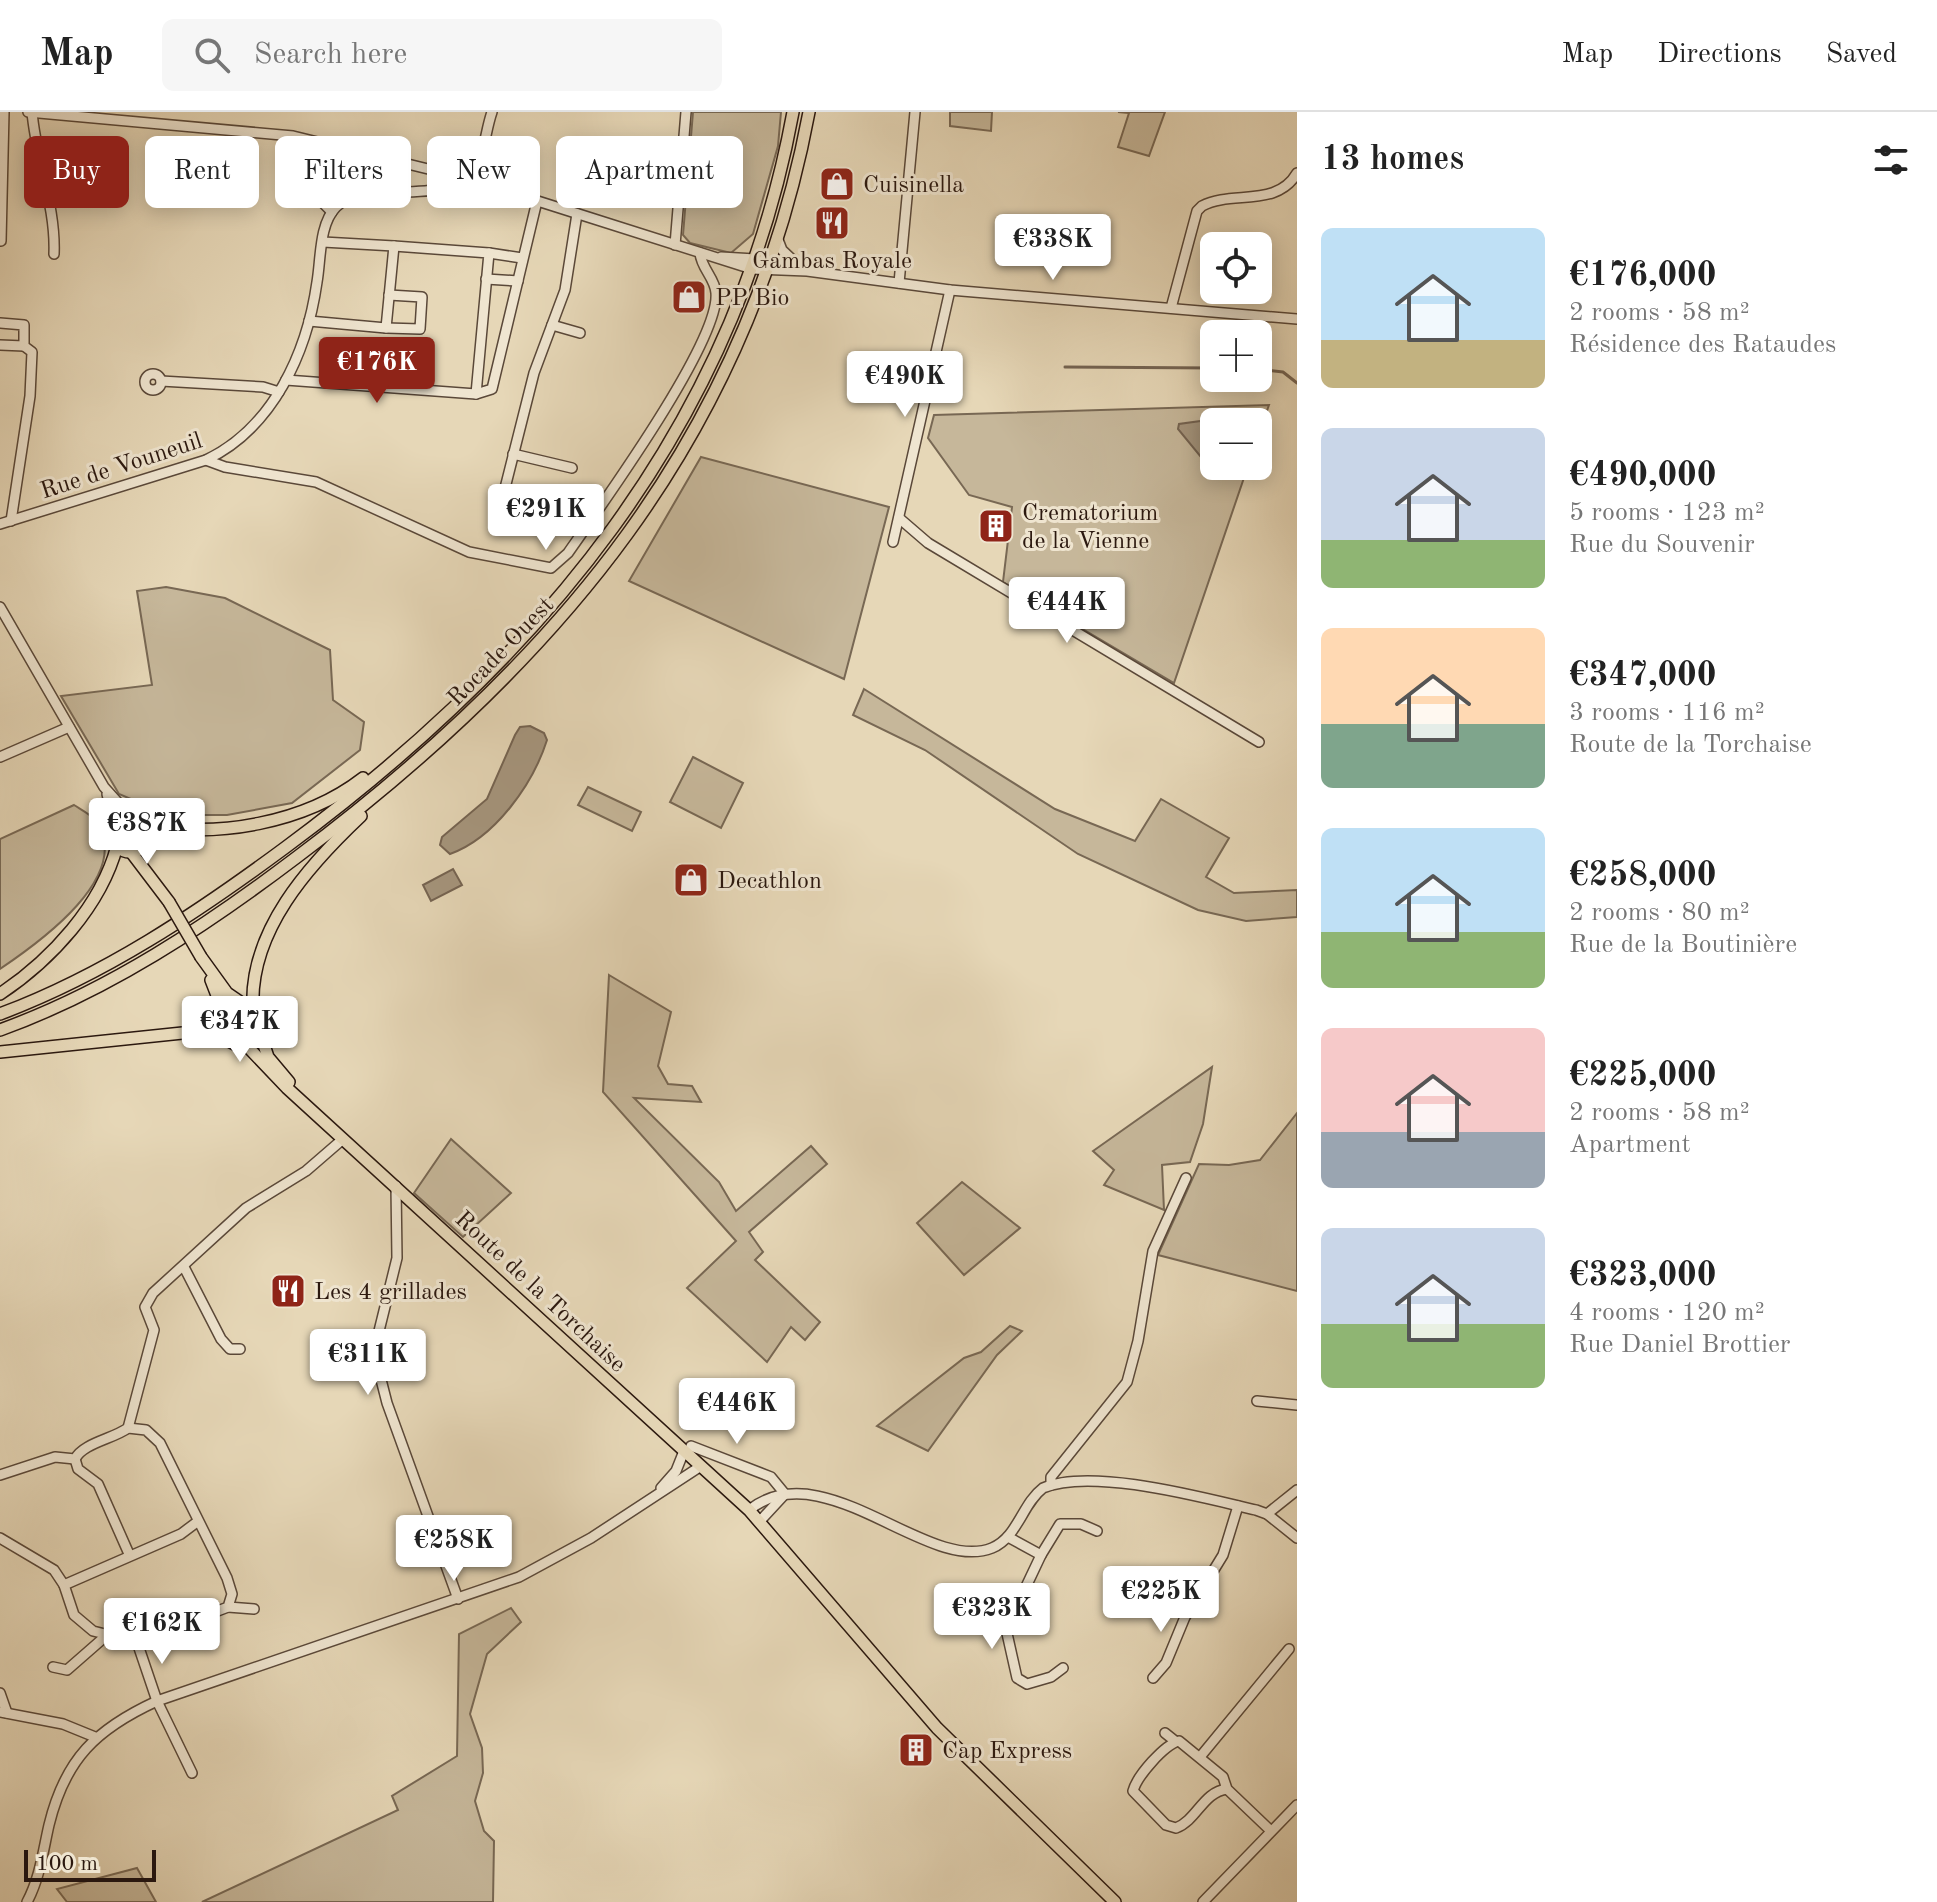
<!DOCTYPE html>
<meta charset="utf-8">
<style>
:root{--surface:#fff;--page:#f6f6f6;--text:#222;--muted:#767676;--line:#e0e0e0;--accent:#8f2418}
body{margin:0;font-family:"Old Standard TT",serif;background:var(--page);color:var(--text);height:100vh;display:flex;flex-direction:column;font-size:30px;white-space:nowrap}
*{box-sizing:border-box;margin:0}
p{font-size:26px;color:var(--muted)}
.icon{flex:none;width:44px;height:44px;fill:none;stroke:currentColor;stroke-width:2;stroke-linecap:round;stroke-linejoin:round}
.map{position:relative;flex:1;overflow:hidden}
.side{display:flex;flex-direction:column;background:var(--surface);width:640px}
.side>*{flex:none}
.hud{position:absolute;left:24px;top:24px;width:760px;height:72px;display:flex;gap:16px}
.fabs{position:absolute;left:1200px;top:120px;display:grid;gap:16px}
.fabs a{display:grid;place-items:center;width:72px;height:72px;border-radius:12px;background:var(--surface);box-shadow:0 4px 20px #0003;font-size:40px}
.scale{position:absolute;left:24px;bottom:20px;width:132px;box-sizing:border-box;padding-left:8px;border:4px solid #2b180f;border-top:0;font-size:22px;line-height:28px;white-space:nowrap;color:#2b180f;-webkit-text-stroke:6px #efe5d0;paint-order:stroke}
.price{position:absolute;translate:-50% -68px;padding:0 18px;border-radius:8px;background:#fff;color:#222;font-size:26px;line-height:52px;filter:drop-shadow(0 2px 4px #0008)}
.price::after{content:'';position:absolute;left:50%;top:48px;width:24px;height:18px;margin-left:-12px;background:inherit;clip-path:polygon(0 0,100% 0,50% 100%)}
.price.selected{background:var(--accent);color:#fff}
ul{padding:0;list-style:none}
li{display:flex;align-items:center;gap:24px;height:200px;padding:0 24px}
li span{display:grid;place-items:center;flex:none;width:224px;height:160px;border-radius:12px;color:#555}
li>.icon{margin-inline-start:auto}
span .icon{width:96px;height:96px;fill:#fffc;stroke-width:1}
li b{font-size:34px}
h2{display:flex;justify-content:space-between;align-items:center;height:96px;padding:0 24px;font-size:34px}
.pill{padding:0 28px;border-radius:12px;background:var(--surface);box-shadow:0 4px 20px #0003;font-size:28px;line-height:72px}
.pill.selected{background:var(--accent);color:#fff}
header{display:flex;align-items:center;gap:48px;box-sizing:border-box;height:112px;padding:0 40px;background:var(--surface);border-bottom:2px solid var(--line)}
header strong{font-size:38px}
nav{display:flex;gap:44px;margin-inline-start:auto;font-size:28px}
.search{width:560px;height:72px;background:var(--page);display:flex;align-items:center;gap:20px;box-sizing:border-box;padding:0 28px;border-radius:12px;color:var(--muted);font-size:30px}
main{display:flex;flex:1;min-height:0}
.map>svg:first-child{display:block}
.green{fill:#c6b79a;stroke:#786854;stroke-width:2}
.water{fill:#a6967e;stroke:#756452;stroke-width:2}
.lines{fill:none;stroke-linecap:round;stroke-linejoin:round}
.stream{stroke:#756452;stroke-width:3}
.minor-casing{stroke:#5a4839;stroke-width:12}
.major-casing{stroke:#2b180f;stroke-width:14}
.minor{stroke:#efe5d0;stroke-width:9}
.major{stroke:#e6d7b7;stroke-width:11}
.major-bridge-casing{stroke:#2b180f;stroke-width:14;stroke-linecap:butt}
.major-bridge{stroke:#e6d7b7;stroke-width:11}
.labels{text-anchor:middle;stroke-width:6;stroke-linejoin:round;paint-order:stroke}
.poi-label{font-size:24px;fill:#2b180f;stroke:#efe5d0;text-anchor:start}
.street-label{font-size:24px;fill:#2b180f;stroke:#efe5d0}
</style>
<header>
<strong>Map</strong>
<div class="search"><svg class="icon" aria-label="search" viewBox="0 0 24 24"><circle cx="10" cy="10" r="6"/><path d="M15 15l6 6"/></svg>Search here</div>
<nav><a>Map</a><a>Directions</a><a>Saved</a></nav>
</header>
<main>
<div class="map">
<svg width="1297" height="1790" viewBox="0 0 1297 1790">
<rect width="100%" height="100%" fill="#e6d7b7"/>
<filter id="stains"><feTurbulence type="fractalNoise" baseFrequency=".0025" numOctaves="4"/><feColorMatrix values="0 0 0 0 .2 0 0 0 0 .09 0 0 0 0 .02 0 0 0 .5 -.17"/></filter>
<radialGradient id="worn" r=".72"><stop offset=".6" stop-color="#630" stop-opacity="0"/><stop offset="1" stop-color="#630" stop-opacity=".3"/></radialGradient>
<g class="green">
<polygon points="693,0 781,0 778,34 753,122 731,141 690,131 683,123"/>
<polygon points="950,0 992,0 991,19 950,14"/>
<polygon points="1118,0 1165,0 1149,44 1118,35 1129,1"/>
<polygon points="1269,293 1258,324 1258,310 1214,310 1214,354 1248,354 1174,571 1003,470 1012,395 969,383 928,326 934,303"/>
<polygon points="701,345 889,395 844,567 629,469"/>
<polygon points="166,475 225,486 330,538 333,588 364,610 360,638 292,691 227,703 168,703 119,682 61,584 152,573 137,479"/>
<polygon points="864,577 1055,697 1135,729 1161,687 1229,726 1206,765 1234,781 1297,778 1297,805 1246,809 1198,798 1078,742 925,638 853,603"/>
<polygon points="693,645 743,671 721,716 670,690"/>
<polygon points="588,675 641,700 632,719 578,693"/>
<path d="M74,693C80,697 90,702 95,708C136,763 37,832 0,857V727Z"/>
<polygon points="609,863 671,900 658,954 668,972 692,974 701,990 634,986 719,1070 736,1099 811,1034 827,1052 749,1120 763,1140 755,1148 820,1210 805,1228 791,1215 767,1250 687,1176 736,1129 603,980"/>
<polygon points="1212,955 1203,1012 1190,1050 1162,1053 1164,1098 1104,1073 1114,1058 1093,1039"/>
<polygon points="1297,1001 1297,1179 1158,1143 1199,1052 1229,1053 1260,1048"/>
<polygon points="451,1027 511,1081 463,1125 414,1081"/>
<polygon points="962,1070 1020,1116 964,1163 917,1111"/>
<polygon points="1010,1214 1022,1219 997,1243 928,1339 877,1314 964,1246 981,1240"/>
<polygon points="511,1496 521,1510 487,1542 470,1602 482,1636 483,1661 475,1689 484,1719 494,1729 493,1790 202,1790 398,1698 392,1684 457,1644 459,1522"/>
<polygon points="137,1756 156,1790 67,1790 57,1777"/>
</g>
<g class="water">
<polygon points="1244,303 1250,310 1214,310 1214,354 1231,354 1225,367 1219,367 1178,317 1179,312"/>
<path d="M530,614L544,621L547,628C533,672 495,726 450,742L440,733L442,725L487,687L515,623L520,615Z"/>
<polygon points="453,757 462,773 431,789 423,773"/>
</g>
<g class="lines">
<g class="stream">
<polyline points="1065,255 1214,256"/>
<polyline points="1258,257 1283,260 1297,271"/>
</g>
<defs>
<g id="minor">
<polyline points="28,0 293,24 465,66 752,157 807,159 950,178 1297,207"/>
<path d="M32,0C36,48 56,94 54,142"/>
<polyline points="282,52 307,60 311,79 332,100"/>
<polyline points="777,125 782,138 798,153"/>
<polyline points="1,129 4,0"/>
<polyline points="675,133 686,0"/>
<polyline points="394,134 489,141 476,282 492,277 537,89"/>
<polyline points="489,141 522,146"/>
<polyline points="721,145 770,148 804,158"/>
<polyline points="486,167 518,169"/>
<polyline points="899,171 915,0"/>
<path d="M1171,196L1197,99L1202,94C1232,78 1277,96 1297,61"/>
<polyline points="309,209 386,216 394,134 323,130"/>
<polyline points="0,211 24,213 24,234 32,240 30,284 11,409"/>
<polyline points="552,213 580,221"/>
<polyline points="386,216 420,217 422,185 389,183"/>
<polyline points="0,233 24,234"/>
<circle cx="153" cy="270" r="8"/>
<polyline points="286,268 476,282"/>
<polyline points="161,269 263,275 279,280"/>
<polyline points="513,342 572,356"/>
<path d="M206,348L225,355L316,370L469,440L551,456L568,441C600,395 720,230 716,181C715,166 701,156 700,141"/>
<polyline points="502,388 534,261 565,178 577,102"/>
<polyline points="899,406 928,431 1259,630"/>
<path d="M0,412L206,348C273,316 307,241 317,170C321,147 319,112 336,95C367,64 449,100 477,53C485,37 486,17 492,0"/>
<polyline points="893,430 950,178"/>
<polyline points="0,495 104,675 132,706"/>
<polyline points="0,645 69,615"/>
<polyline points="107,682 115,715"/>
<polyline points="396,1074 397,1146 379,1219 376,1248 387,1291 458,1487"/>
<polyline points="184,1155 221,1227 230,1237 240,1237"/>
<polyline points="1257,1289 1297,1293"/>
<polyline points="691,1334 771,1365 785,1382"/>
<polyline points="75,1347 78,1357 98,1372 129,1442"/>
<path d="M0,1363L55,1345L75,1347C83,1331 113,1327 128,1316L154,1218L145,1195L153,1181L246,1096L306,1059L343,1027"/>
<polyline points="1051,1373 1051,1365 1127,1270 1138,1229 1153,1139 1186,1066"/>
<polyline points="661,1376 676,1359 684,1339"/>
<path d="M749,1398C824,1339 927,1462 992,1436C1018,1425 1022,1392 1043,1376C1091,1355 1204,1386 1256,1398L1267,1402L1297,1426"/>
<polyline points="1267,1402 1297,1378"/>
<polyline points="760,1409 785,1382"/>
<polyline points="1008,1425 1041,1443 1006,1517 1017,1566 1027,1572 1051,1565 1063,1556"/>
<polyline points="0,1426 54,1458 64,1473 74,1503 93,1519 137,1530 228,1495 232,1482 227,1466 160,1331 146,1318 128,1316"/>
<polyline points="1041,1443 1060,1412 1081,1412 1097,1419"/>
<polyline points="64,1473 181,1422 197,1410"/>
<polyline points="228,1495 254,1497"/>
<polyline points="137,1530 157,1589 192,1661"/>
<polyline points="53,1555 67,1558 107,1523"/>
<polyline points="1153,1566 1166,1551 1185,1505 1223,1443 1238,1394"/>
<polyline points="0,1581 7,1601"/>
<polyline points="0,1600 63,1612 95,1625"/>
<polyline points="1165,1621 1175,1629"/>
<polyline points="1200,1645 1289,1537"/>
<path d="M1227,1677C1203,1680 1197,1708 1176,1716L1166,1713L1133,1679C1137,1664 1164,1633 1179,1629L1223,1665L1227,1677L1271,1719"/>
<path d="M27,1790C40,1766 43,1739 49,1713C65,1647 96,1617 157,1589L519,1465L591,1426L701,1354"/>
<polyline points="1203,1790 1297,1693"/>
</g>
<g id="major">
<circle cx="130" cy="723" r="17"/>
<path d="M144,712C216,727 305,711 363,666"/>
<polyline points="131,740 169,790"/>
<path d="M201,845L227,881L262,905L261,924C252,936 238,937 227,927L223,910L233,896L245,893"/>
<polyline points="211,868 225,904"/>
<path d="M0,882C51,848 101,794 117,734"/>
<path d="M253,896C249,819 309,753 361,704"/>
<path d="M0,902C104,863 197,801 286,735C539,548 735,317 793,0"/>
<path d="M0,918C108,879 206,814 297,745C556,551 748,326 809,0"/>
<polyline points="261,924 268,945 289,970"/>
<polyline points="247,934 287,976 749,1398 937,1616 1115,1790"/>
<polyline points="0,940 192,920 227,927"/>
</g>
</defs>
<use href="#minor" class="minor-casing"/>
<use href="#major" class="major-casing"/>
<use href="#minor" class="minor"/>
<use href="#major" class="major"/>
<defs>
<polyline id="major-bridge" points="169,790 201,845"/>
</defs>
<use href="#major-bridge" class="major-bridge-casing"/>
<use href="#major-bridge" class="major-bridge"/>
</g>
<defs>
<symbol id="shop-square" viewBox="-11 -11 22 22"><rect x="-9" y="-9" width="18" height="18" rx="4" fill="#8f2418" stroke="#efe5d0"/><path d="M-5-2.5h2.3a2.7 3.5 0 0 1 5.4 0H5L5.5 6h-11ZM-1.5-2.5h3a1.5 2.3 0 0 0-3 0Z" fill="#fff"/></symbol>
<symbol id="restaurant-square" viewBox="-11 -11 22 22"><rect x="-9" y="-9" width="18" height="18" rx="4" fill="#8f2418" stroke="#efe5d0"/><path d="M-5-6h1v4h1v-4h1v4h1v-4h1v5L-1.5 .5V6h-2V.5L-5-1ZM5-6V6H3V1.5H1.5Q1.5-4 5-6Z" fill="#fff"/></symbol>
<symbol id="building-square" viewBox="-11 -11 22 22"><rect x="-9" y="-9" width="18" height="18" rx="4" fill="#8f2418" stroke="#efe5d0"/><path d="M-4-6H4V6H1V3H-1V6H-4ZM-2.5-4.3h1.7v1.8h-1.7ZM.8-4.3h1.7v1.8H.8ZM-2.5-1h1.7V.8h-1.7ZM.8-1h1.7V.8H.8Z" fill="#fff"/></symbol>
</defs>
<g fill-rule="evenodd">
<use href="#shop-square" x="817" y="52" width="40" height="40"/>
<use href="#restaurant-square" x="812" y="91" width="40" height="40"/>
<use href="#shop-square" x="669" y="165" width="40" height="40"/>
<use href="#building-square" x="976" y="394" width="40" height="40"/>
<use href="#shop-square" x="671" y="748" width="40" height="40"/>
<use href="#restaurant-square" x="268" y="1159" width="40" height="40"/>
<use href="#building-square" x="896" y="1618" width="40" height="40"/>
</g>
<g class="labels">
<g class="poi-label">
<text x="863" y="80">Cuisinella</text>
<text x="832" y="156" text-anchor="middle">Gambas Royale</text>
<text x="715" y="193">PP Bio</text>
<text x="1022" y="408">Crematorium<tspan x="1022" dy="28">de la Vienne</tspan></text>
<text x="717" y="776">Decathlon</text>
<text x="314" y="1187">Les 4 grillades</text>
<text x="942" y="1646">Cap Express</text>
</g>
<g class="street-label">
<text transform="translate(121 353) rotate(-18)" y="8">Rue de Vouneuil</text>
<text transform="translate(500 539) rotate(-46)" y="8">Rocade Ouest</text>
<text transform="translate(541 1179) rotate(43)" y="8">Route de la Torchaise</text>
</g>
</g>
<rect width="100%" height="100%" filter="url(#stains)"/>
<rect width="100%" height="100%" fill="url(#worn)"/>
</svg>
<div class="fabs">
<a><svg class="icon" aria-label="locate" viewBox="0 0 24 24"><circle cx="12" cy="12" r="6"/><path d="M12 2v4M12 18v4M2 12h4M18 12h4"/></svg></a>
<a>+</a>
<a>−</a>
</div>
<div class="scale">100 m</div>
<b class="price" style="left:1053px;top:170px">€338K</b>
<b class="price selected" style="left:377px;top:293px">€176K</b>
<b class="price" style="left:905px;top:307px">€490K</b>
<b class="price" style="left:546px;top:440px">€291K</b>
<b class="price" style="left:1067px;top:533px">€444K</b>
<b class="price" style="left:147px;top:754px">€387K</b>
<b class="price" style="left:240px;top:952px">€347K</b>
<b class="price" style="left:368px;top:1285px">€311K</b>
<b class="price" style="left:737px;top:1334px">€446K</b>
<b class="price" style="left:454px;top:1471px">€258K</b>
<b class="price" style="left:1161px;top:1522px">€225K</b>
<b class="price" style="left:992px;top:1539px">€323K</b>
<b class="price" style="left:162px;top:1554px">€162K</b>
<div class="hud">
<a class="pill selected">Buy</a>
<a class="pill">Rent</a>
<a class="pill">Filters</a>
<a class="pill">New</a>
<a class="pill">Apartment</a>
</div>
</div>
<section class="side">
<h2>13 homes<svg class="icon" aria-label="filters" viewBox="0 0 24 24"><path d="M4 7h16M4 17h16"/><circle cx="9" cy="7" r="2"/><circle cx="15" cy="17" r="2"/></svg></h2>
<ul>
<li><span style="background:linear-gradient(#bfe0f5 70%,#c2b280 0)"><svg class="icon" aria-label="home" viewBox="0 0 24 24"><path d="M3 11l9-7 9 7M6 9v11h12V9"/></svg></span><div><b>€176,000</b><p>2 rooms · 58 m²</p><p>Résidence des Rataudes</p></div></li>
<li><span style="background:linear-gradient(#c9d6e8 70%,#8fb573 0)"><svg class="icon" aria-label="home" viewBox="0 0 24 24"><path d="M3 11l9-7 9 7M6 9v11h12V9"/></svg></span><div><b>€490,000</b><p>5 rooms · 123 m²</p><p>Rue du Souvenir</p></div></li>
<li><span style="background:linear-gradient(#ffd9b3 60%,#7fa58c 0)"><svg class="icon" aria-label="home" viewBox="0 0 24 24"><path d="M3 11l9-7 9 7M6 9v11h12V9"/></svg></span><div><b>€347,000</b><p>3 rooms · 116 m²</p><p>Route de la Torchaise</p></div></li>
<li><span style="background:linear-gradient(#bfe0f5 65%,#8fb573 0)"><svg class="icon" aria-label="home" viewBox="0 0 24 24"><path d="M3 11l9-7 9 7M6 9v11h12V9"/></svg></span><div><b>€258,000</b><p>2 rooms · 80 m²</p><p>Rue de la Boutinière</p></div></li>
<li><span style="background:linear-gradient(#f6c9c9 65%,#9aa5b1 0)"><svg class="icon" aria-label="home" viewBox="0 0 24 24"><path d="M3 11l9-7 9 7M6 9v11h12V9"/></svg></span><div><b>€225,000</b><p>2 rooms · 58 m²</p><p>Apartment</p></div></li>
<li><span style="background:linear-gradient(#c9d6e8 60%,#8fb573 0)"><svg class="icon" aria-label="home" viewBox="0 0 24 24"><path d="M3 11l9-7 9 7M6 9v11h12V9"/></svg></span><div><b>€323,000</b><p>4 rooms · 120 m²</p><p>Rue Daniel Brottier</p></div></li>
</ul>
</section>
</main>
